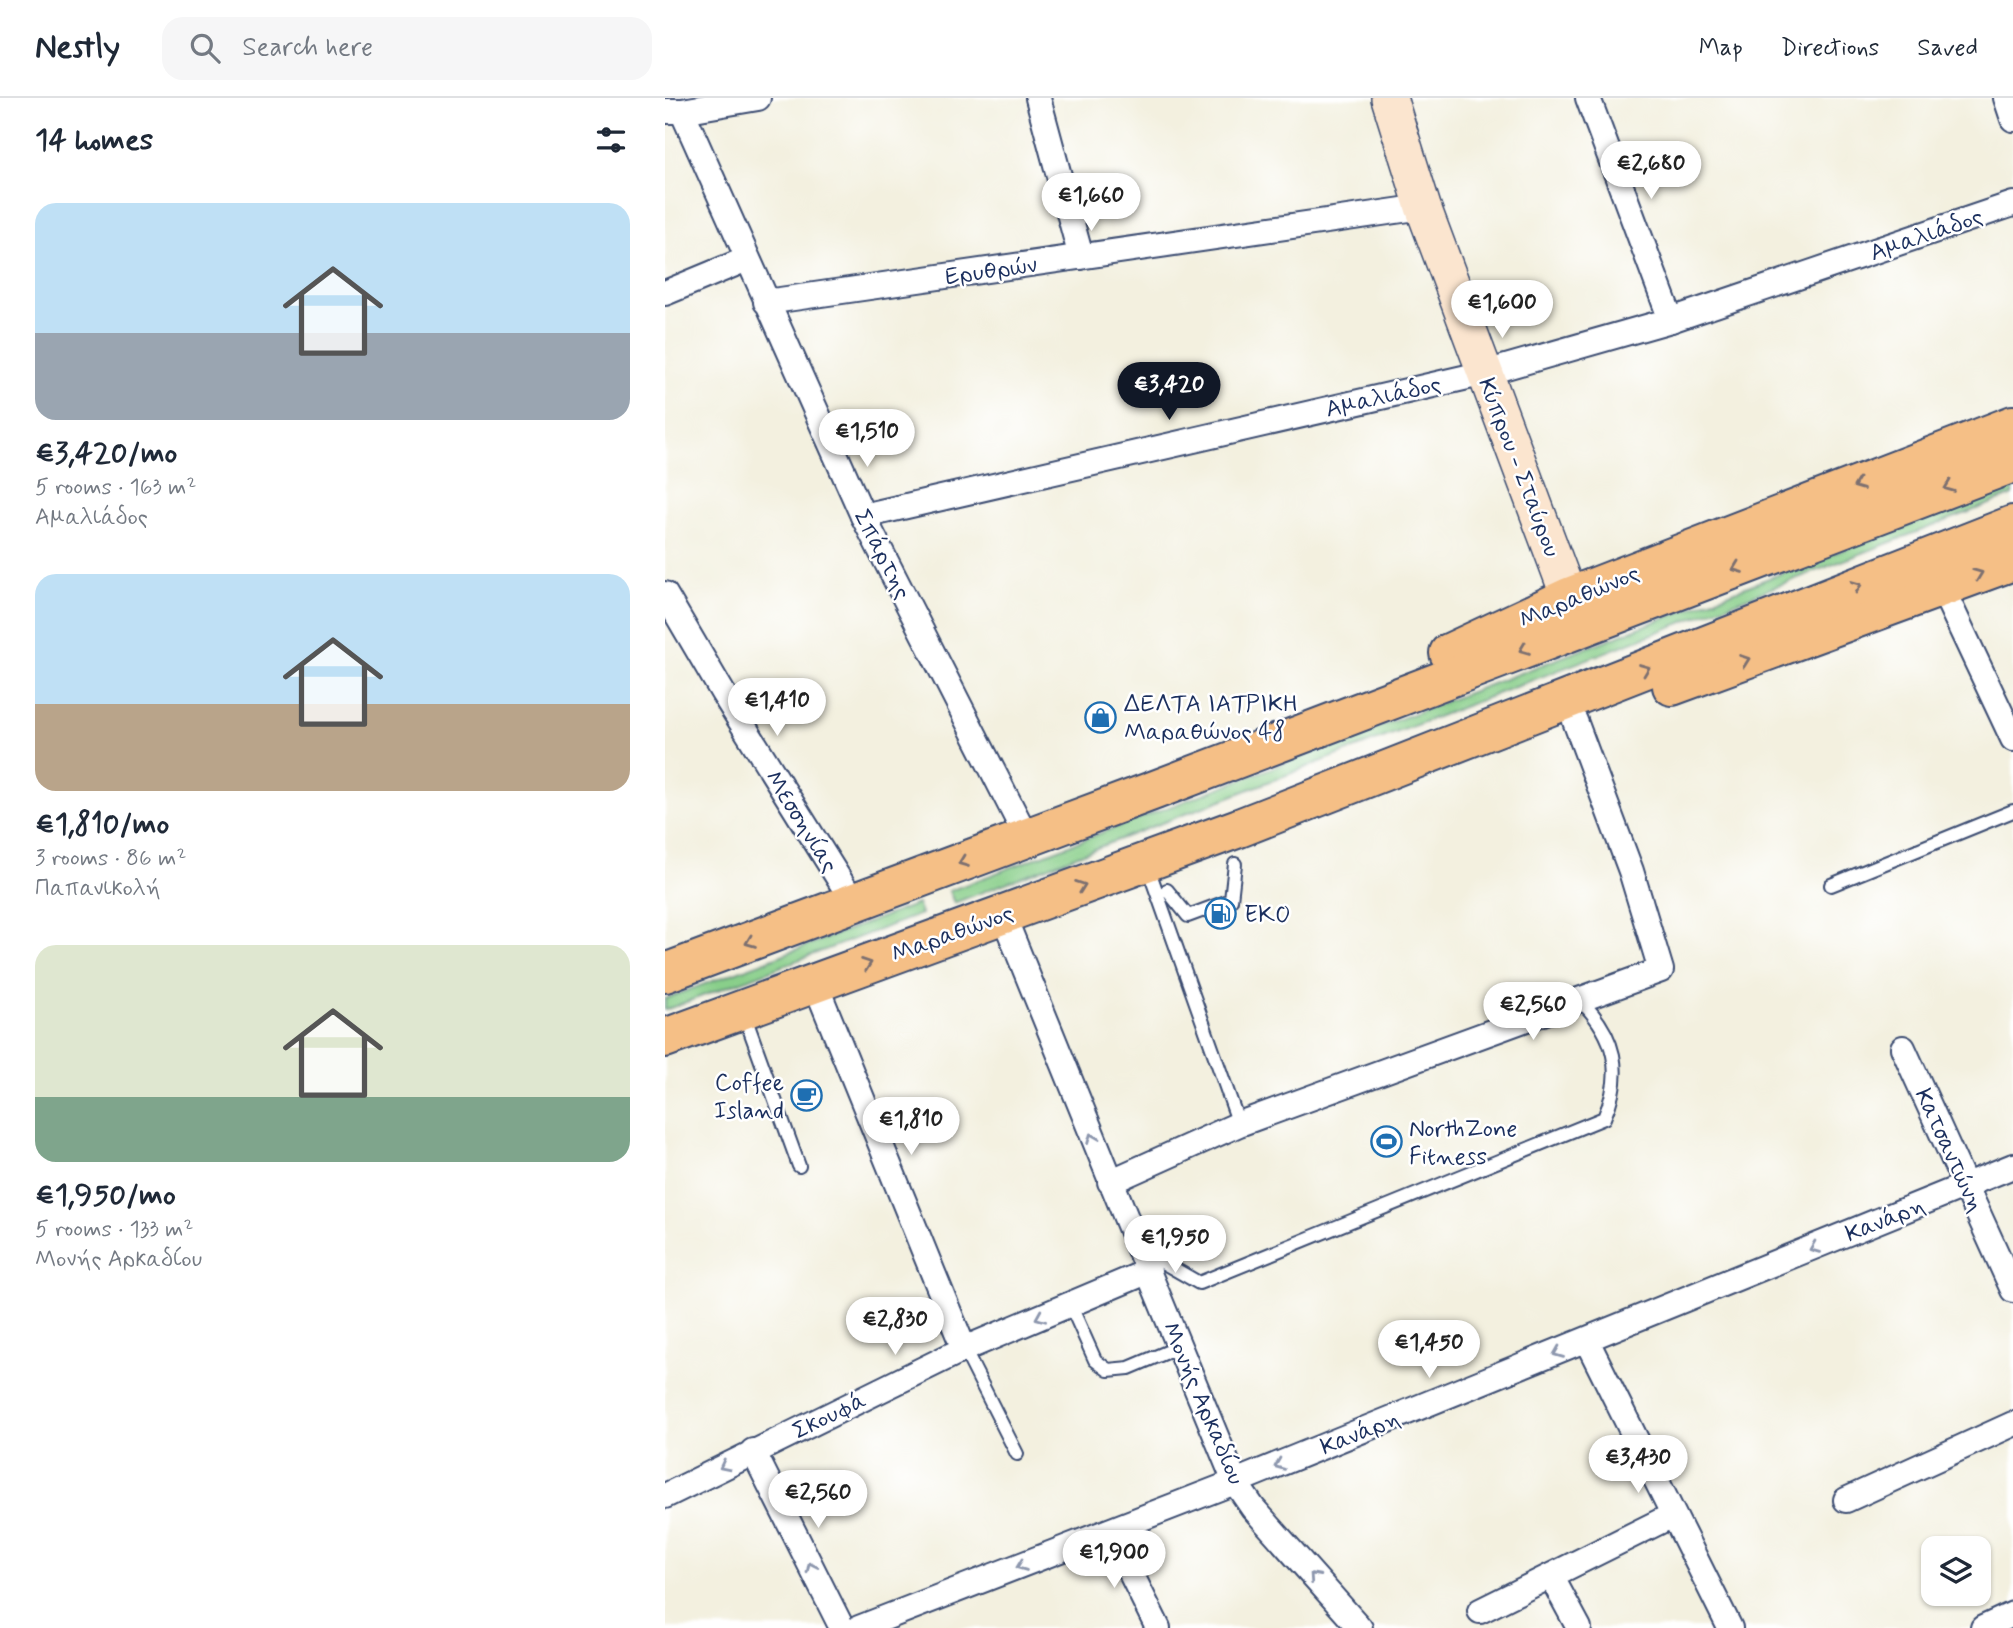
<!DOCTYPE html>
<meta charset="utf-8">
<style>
:root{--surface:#fff;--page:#f6f6f7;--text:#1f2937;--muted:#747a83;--line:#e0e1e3;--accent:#111827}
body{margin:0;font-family:Mynerve,sans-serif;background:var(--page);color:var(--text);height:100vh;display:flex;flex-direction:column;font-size:26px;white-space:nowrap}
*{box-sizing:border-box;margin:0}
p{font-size:23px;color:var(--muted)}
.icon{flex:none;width:38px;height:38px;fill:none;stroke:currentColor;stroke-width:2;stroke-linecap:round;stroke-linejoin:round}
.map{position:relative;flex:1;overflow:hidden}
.side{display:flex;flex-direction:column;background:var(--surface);width:665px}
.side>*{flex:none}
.buttons{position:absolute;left:1256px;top:1438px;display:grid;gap:14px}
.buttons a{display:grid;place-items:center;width:70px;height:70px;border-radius:14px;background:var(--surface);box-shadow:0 2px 5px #0004;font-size:35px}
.price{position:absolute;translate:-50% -60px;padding:0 16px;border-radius:24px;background:#fff;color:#222;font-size:23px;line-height:46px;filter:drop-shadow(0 2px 4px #0008)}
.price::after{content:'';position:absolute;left:50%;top:42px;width:21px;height:16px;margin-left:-10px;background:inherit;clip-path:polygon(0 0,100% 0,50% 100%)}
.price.selected{background:var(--accent);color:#fff}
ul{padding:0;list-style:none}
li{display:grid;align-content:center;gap:14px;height:371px;padding:0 35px}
li span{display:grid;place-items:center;height:217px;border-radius:21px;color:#555}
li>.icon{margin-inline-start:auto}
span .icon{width:126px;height:126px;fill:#fffc;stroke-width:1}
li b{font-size:30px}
h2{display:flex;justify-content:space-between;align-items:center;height:84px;padding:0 35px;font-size:30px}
header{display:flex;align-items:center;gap:42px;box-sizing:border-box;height:98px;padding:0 35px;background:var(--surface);border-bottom:2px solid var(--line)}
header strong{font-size:33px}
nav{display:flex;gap:38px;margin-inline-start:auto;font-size:24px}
.search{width:490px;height:63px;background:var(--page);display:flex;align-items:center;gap:18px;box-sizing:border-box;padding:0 24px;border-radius:21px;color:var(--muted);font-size:26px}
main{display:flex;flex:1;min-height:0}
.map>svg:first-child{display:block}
.green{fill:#89cf8a;stroke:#527f74;stroke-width:2}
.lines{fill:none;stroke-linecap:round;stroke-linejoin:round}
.lane-casing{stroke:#3b4c71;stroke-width:16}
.street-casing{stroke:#3b4c71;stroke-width:28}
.secondary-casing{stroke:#3b4c71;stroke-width:38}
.primary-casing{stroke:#3b4c71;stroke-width:42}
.lane{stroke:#fff;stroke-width:12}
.street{stroke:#fff;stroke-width:24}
.secondary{stroke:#fbe5cf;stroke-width:35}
.primary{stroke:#f5bf86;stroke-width:38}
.oneway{stroke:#7d7070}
.oneway2{stroke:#8d97ae}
.labels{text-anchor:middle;stroke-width:5;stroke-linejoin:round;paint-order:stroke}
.street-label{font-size:24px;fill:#1b2f5e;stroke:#fff}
.poi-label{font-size:24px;fill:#1b2f5e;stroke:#fff;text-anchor:start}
</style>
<header>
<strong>Nestly</strong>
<div class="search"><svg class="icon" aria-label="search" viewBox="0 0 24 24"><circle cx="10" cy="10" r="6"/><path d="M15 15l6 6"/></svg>Search here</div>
<nav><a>Map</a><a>Directions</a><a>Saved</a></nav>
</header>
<main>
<section class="side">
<h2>14 homes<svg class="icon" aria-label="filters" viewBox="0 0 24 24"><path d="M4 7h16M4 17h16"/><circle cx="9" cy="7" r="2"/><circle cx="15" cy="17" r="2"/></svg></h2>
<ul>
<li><span style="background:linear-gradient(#bfe0f5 60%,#9aa5b1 0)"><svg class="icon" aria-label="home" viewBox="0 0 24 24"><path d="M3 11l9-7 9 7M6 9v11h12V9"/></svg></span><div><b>€3,420/mo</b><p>5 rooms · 163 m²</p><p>Αμαλιάδος</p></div></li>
<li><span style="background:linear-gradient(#bfe0f5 60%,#b9a48a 0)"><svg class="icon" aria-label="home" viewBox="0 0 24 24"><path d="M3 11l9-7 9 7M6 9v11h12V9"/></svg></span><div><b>€1,810/mo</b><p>3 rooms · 86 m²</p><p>Παπανικολή</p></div></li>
<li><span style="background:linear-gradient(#dfe7d0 70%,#7fa58c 0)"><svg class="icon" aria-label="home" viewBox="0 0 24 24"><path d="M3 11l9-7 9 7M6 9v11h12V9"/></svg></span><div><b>€1,950/mo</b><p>5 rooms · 133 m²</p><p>Μονής Αρκαδίου</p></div></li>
</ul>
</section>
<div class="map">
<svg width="1348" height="1530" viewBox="0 0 1348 1530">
<rect width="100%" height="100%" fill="#fff"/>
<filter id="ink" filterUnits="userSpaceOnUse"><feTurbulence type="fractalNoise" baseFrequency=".0143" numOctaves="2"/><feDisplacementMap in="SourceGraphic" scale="14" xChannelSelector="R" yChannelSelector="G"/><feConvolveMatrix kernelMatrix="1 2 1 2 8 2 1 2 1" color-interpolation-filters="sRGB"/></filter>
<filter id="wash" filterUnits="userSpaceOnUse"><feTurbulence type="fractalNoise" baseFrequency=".00686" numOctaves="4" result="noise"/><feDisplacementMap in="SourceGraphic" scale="28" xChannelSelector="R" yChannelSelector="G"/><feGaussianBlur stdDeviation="1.57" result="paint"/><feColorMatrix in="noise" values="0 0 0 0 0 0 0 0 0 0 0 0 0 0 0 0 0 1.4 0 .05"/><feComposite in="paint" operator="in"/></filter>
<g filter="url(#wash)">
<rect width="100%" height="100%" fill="#f3f0df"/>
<g class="green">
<polygon points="1348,387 1348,397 289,805 284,793"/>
<polygon points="252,806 256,816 0,912 0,901"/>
</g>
</g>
<g filter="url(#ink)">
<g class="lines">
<defs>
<g id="lane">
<polyline points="482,767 574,1026"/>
<polyline points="1166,787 1348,713"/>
<polyline points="502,792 523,818 566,802 570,766"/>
<polyline points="79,916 134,1068"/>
<path d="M478,1153L534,1185L939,1020C959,974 951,938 915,902"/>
<polyline points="405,1206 430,1262 443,1272 464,1270 514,1249"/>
<polyline points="299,1251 352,1356"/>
</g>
<g id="street">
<polyline points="373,0 416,159"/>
<polyline points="923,0 1006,222"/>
<polyline points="1341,0 1348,21"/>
<polyline points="0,13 17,13 93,0"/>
<polyline points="17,13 198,418 362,740"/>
<polyline points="0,195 82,161"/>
<polyline points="101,204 758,109"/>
<polyline points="198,418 820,275 1006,222 1348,106"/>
<polyline points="1277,490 1348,641"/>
<polyline points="0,496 58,595 189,805"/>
<path d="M338,817C414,1007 492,1195 570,1384L588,1410L695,1530"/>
<polyline points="150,885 299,1251"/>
<polyline points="1238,950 1348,1192"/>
<polyline points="445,1084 574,1026 996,872 966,773 910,623"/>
<polyline points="922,1243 1065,1530"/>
<polyline points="88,1353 177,1530"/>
<polyline points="0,1398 299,1251 484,1173"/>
<polyline points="1181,1402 1348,1326"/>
<polyline points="445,1433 493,1530"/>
<polyline points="886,1478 914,1530"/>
<polyline points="815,1513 1008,1417"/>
<polyline points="194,1530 570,1384 1348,1068"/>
<polyline points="1318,1530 1348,1516"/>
</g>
<polyline id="secondary" points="724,0 758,109 904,499"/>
<g id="primary">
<polyline points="784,555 904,499 1348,327"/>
<polyline points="1007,588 1348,463"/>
<polyline points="0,875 490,692 1348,365"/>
<polyline points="0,940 574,730 1348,427"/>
</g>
</defs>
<use href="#lane" class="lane-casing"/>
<use href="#street" class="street-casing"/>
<use href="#secondary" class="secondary-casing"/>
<use href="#primary" class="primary-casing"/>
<use href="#lane" class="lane"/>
<use href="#street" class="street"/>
<use href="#secondary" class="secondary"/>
<use href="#primary" class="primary"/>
</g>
<defs><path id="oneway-chevron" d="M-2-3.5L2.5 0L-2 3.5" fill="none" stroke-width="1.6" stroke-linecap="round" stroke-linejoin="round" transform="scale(1.75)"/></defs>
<g class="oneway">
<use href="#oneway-chevron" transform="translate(1193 387) rotate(159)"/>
<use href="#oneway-chevron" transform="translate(1284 389) rotate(159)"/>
<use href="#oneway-chevron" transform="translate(1072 470) rotate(159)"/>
<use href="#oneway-chevron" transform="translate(1313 476) rotate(-21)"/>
<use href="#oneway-chevron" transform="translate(1192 488) rotate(-21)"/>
<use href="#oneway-chevron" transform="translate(859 551) rotate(159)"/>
<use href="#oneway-chevron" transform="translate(1080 562) rotate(-20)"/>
<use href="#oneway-chevron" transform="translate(980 571) rotate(-21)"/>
<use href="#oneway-chevron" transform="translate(298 764) rotate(159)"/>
<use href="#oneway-chevron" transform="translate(416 788) rotate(-20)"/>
<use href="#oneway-chevron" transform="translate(85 844) rotate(159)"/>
<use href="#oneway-chevron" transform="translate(202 866) rotate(-20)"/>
</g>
<g class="oneway2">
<use href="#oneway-chevron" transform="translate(427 1040) rotate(-112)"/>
<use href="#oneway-chevron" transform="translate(1149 1150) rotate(158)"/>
<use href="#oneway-chevron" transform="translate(375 1219) rotate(157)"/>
<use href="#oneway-chevron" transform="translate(893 1255) rotate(158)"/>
<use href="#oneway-chevron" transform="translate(614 1367) rotate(158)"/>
<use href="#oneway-chevron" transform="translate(59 1368) rotate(153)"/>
<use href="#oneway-chevron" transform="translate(356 1468) rotate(159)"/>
<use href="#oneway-chevron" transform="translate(146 1469) rotate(-116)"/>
<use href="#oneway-chevron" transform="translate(649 1479) rotate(-132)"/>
</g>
</g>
<defs>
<symbol id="shop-ring" viewBox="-11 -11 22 22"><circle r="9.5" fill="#fff" stroke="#1f6fb2" stroke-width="1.5"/><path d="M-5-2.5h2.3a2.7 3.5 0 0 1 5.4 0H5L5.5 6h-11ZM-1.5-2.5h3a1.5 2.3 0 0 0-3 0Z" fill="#1f6fb2"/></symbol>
<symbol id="fuel-ring" viewBox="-11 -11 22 22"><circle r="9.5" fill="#fff" stroke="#1f6fb2" stroke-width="1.5"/><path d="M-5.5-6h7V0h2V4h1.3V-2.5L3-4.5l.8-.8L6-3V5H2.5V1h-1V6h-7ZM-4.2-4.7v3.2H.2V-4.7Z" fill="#1f6fb2"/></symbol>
<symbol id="cafe-ring" viewBox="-11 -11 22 22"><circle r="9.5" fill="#fff" stroke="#1f6fb2" stroke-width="1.5"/><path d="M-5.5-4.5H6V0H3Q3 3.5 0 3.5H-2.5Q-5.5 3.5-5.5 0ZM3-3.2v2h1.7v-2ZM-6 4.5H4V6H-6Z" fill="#1f6fb2"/></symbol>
<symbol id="stadium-ring" viewBox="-11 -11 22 22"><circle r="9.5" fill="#fff" stroke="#1f6fb2" stroke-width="1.5"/><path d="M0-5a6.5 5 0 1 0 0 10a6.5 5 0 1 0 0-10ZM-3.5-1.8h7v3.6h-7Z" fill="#1f6fb2"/></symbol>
</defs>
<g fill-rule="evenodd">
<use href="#shop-ring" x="418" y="602" width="35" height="35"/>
<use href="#fuel-ring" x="538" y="798" width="35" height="35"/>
<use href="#cafe-ring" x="124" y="980" width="35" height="35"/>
<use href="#stadium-ring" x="704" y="1026" width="35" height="35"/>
</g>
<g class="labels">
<g class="street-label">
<text transform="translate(1261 136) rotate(-19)" y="8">Αμαλιάδος</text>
<text transform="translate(326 172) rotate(-8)" y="8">Ερυθρών</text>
<text transform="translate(718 298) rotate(-13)" y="8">Αμαλιάδος</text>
<text transform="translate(855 369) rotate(69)" y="8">Κύπρου - Σταύρου</text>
<text transform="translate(218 456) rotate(63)" y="8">Σπάρτης</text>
<text transform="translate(914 498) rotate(-23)" y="8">Μαραθώνος</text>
<text transform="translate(137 723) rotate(58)" y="8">Μεσσηνίας</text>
<text transform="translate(287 835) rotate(-20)" y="8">Μαραθώνος</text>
<text transform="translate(1285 1052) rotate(65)" y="8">Κατσαντώνη</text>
<text transform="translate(1220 1121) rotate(-22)" y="8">Κανάρη</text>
<text transform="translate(539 1305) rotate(67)" y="8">Μονής Αρκαδίου</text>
<text transform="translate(164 1317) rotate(-26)" y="8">Σκουφά</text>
<text transform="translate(695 1334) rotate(-22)" y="8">Κανάρη</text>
</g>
<g class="poi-label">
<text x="459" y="613">ΔΕΛΤΑ ΙΑΤΡΙΚΗ<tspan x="459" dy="28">Μαραθώνος 48</tspan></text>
<text x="579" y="824">EKO</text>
<text x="119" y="992" text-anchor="end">Coffee<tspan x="119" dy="28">Island</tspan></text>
<text x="744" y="1038">NorthZone<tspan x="744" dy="28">Fitness</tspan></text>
</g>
</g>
</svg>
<div class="buttons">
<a><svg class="icon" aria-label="layers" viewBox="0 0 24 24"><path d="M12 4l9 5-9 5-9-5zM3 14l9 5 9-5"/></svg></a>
</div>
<b class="price" style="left:986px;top:103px">€2,680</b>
<b class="price" style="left:426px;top:135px">€1,660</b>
<b class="price" style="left:837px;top:242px">€1,600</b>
<b class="price selected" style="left:504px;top:324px">€3,420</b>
<b class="price" style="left:202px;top:371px">€1,510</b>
<b class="price" style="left:112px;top:640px">€1,410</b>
<b class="price" style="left:868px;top:944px">€2,560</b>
<b class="price" style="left:246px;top:1059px">€1,810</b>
<b class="price" style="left:510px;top:1177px">€1,950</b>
<b class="price" style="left:230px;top:1259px">€2,830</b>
<b class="price" style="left:764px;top:1282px">€1,450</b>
<b class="price" style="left:973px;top:1397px">€3,430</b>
<b class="price" style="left:153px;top:1432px">€2,560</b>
<b class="price" style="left:449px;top:1492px">€1,900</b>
</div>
</main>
